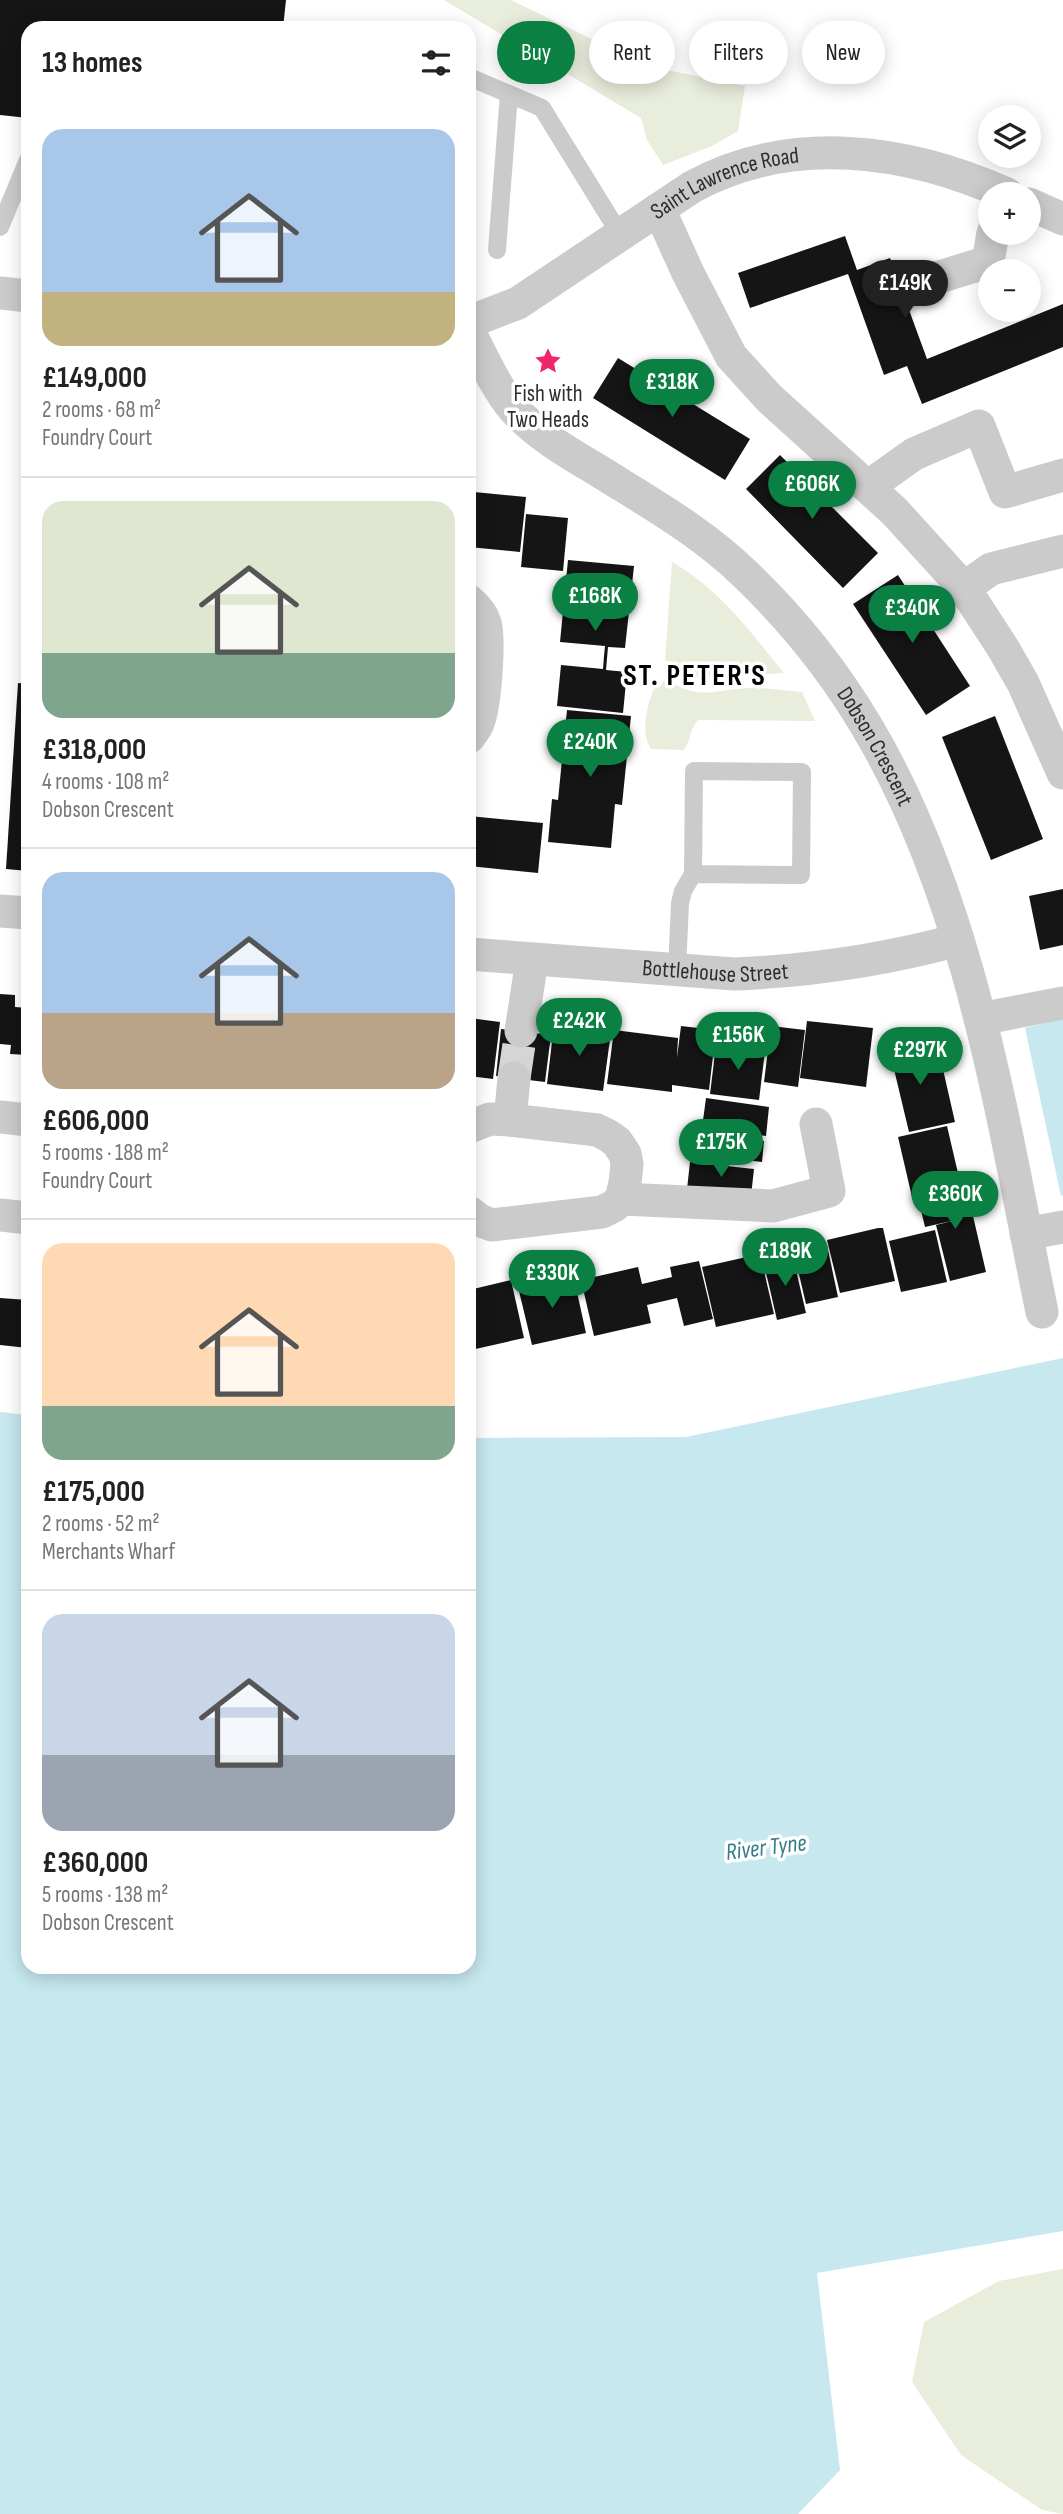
<!DOCTYPE html>
<meta charset="utf-8">
<style>
:root{--surface:#fff;--page:#f2f2f2;--text:#222;--muted:#767676;--line:#e0e0e0;--accent:#0b8043}
body{margin:0;font-family:"Sofia Sans Condensed",sans-serif;background:var(--page);color:var(--text);height:100vh;display:flex;flex-direction:column;font-size:26px;white-space:nowrap}
*{box-sizing:border-box;margin:0}
p{font-size:23px;color:var(--muted)}
.icon{flex:none;width:38px;height:38px;fill:none;stroke:currentColor;stroke-width:2;stroke-linecap:round;stroke-linejoin:round}
.map{position:relative;flex:1;overflow:hidden}
.drawer{position:absolute;left:21px;top:21px;width:455px;height:1953px;display:flex;flex-direction:column;background:var(--surface);border-radius:21px;box-shadow:0 4px 18px #0003}
.drawer>*{flex:none}
.banner{position:absolute;left:497px;top:21px;width:460px;height:63px;display:flex;gap:14px}
.controls{position:absolute;left:978px;top:105px;display:grid;gap:14px}
.controls a{display:grid;place-items:center;width:63px;height:63px;border-radius:50%;background:var(--surface);box-shadow:0 4px 18px #0003;font-size:35px}
.price{position:absolute;translate:-50% -60px;padding:0 16px;border-radius:24px;background:var(--accent);color:#fff;font-size:23px;line-height:46px;filter:drop-shadow(0 2px 4px #0008)}
.price::after{content:'';position:absolute;left:50%;top:42px;width:21px;height:16px;margin-left:-10px;background:inherit;clip-path:polygon(0 0,100% 0,50% 100%)}
.price.current{background:#222;color:#fff}
ul{padding:0;list-style:none}
li{display:grid;align-content:center;gap:14px;height:371px;padding:0 21px}
li+li{border-top:2px solid var(--line)}
li span{display:grid;place-items:center;height:217px;border-radius:21px;color:#555}
li>.icon{margin-inline-start:auto}
span .icon{width:126px;height:126px;fill:#fffc;stroke-width:1}
li b{font-size:30px}
h2{display:flex;justify-content:space-between;align-items:center;height:84px;padding:0 21px;font-size:30px}
.tag{padding:0 24px;border-radius:32px;background:var(--surface);box-shadow:0 4px 18px #0003;font-size:24px;line-height:63px}
.tag.current{background:var(--accent);color:#fff}
.map>svg:first-child{display:block}
.green{fill:#e9eddb}
.water{fill:#c6e8ee}
.building{fill:#151515}
.lines{fill:none;stroke-linecap:round;stroke-linejoin:round}
.street-tunnel{stroke:#d5d5d5;stroke-width:33;stroke-dasharray:33 17;stroke-linecap:butt}
.lane{stroke:#cbcbcb;stroke-width:18}
.street{stroke:#cbcbcb;stroke-width:33}
.labels{text-anchor:middle;stroke-width:7;stroke-linejoin:round;paint-order:stroke}
.street-label{font-size:23px;fill:#2e2e2e;stroke:#fff}
.poi-label{font-size:23px;fill:#2e2e2e;stroke:#fff}
.water-label{font-size:24px;font-style:italic;fill:#347c88;stroke:#fff}
.district-label{font-size:30px;font-weight:bold;letter-spacing:2px;fill:#000;stroke:#fff}
</style>
<div class="map">
<svg width="1063" height="2514" viewBox="0 0 1063 2514">
<rect width="100%" height="100%" fill="#fff"/>
<g class="green">
<polygon points="444,0 511,0 647,66 745,86 738,131 712,146 663,165 647,140 641,118"/>
<path d="M672,562C718,588 751,632 784,673L691,678L665,660Z"/>
<path d="M665,679C703,702 712,689 751,688C768,688 785,691 802,692L815,721L698,720C690,728 691,740 684,750L651,749C640,734 647,703 655,687H660Z"/>
<polygon points="1063,2269 1063,2514 1042,2510 961,2455 912,2382 924,2322 999,2281"/>
</g>
<g class="water">
<polygon points="1063,1019 1063,1195 1061,1196 1025,1028"/>
<polygon points="1063,1358 1063,2231 817,2273 840,2470 798,2514 0,2514 0,1412 28,1415 28,1967 469,1967 469,1438 686,1437"/>
</g>
<g class="building">
<polygon points="0,0 286,0 283,28 28,28 28,118 0,115"/>
<polygon points="845,236 857,270 890,258 927,359 1063,304 1063,347 922,404 907,366 884,375 848,274 750,308 738,273"/>
<polygon points="618,358 750,439 725,480 593,398"/>
<polygon points="780,455 878,553 843,588 746,489"/>
<polygon points="474,492 526,497 520,552 469,547 473,504 469,503 469,500 474,500"/>
<polygon points="526,514 568,518 563,571 521,567"/>
<polygon points="568,560 634,566 625,648 608,647 606,670 627,672 623,713 557,706 561,665 603,669 604,656 605,646 560,642"/>
<polygon points="898,575 970,686 926,715 853,604"/>
<polygon points="18,683 28,684 28,871 6,869"/>
<polygon points="567,710 631,716 622,805 615,804 611,848 548,842 552,799 558,800"/>
<polygon points="995,716 1043,839 991,860 942,737"/>
<polygon points="469,816 543,823 538,873 469,866"/>
<polygon points="1063,889 1063,945 1040,950 1029,896"/>
<polygon points="0,994 15,995 15,1007 28,1008 28,1055 10,1054 11,1045 0,1044"/>
<polygon points="469,1018 500,1022 493,1079 469,1076"/>
<polygon points="807,1021 873,1028 866,1087 800,1078"/>
<polygon points="554,1025 611,1032 603,1091 547,1084"/>
<polygon points="681,1026 716,1030 709,1090 672,1085 672,1092 607,1084 614,1030 678,1038 677,1058"/>
<polygon points="771,1026 805,1030 798,1087 764,1082"/>
<polygon points="501,1029 551,1035 545,1082 496,1076"/>
<polygon points="913,1034 921,1070 942,1065 955,1122 909,1132 887,1040"/>
<polygon points="716,1045 765,1051 759,1100 710,1094"/>
<polygon points="706,1098 769,1107 766,1136 702,1128"/>
<polygon points="947,1126 961,1186 912,1197 898,1137"/>
<polygon points="706,1134 764,1141 762,1162 703,1155"/>
<polygon points="690,1162 754,1169 751,1196 687,1189"/>
<polygon points="969,1186 975,1215 973,1216 986,1272 950,1281 936,1225 960,1219 925,1227 918,1198"/>
<polygon points="878,1228 883,1228 895,1281 840,1293 827,1240"/>
<polygon points="935,1230 947,1282 901,1292 889,1241"/>
<polygon points="827,1245 838,1297 806,1304 794,1253"/>
<polygon points="760,1254 774,1314 716,1327 702,1267"/>
<polygon points="793,1257 806,1313 777,1320 764,1264"/>
<polygon points="699,1261 713,1319 684,1326 677,1298 647,1305 651,1323 594,1336 581,1280 638,1267 642,1284 672,1277 670,1267"/>
<polygon points="573,1274 586,1333 532,1345 518,1287"/>
<polygon points="511,1280 524,1338 471,1350 469,1339 469,1290"/>
<polygon points="0,1298 28,1300 28,1348 0,1345"/>
</g>
<g class="lines">
<polyline class="street-tunnel" points="514,1078 521,1031"/>
<g class="lane">
<polyline points="469,77 542,108 621,236"/>
<polyline points="0,227 28,160"/>
<polyline points="497,250 509,94"/>
<polyline points="677,970 680,903 683,891 693,874 694,771 802,772 801,875 693,874"/>
</g>
<g class="street">
<polyline points="1029,204 1063,219"/>
<polyline points="659,209 688,273 731,356 769,398 894,511 964,588 1003,648 1023,683 1063,773"/>
<polyline points="936,278 988,262 993,233"/>
<polyline points="0,293 28,296"/>
<path id="s1" d="M469,322L518,303L692,187C791,133 907,149 1007,194"/>
<path id="s2" d="M469,331C482,356 495,386 513,408C537,435 569,453 599,471C650,503 702,532 745,574C792,619 834,671 867,727C970,900 1002,1117 1042,1312"/>
<polyline points="869,486 914,454 979,426 1005,492 1063,475"/>
<polyline points="964,588 991,569 1063,551"/>
<path d="M469,601C476,607 483,615 485,623C490,640 485,707 478,723C476,728 472,733 469,737"/>
<polyline points="0,911 28,913"/>
<path id="s3" d="M469,954L734,974C810,971 884,960 958,940"/>
<polyline points="980,1019 1063,1003"/>
<polyline points="521,1031 532,960"/>
<polyline points="0,1117 28,1120"/>
<polyline points="510,1120 514,1078"/>
<polyline points="469,1127 490,1119 510,1120 597,1130 609,1136 617,1142 625,1154 627,1164 625,1183 621,1199 614,1206 602,1212 492,1225 479,1220 469,1212"/>
<polyline points="621,1199 773,1206 829,1191 816,1124"/>
<polyline points="0,1215 28,1218"/>
<polyline points="1026,1234 1063,1227"/>
</g>
</g>
<defs>
<symbol id="sight-bare" viewBox="-9 -9 18 18"><path d="M0-6L1.8-2.2L6-1.7L2.9 1.2L3.7 5.4L0 3.3L-3.7 5.4L-2.9 1.2L-6-1.7L-1.8-2.2Z" fill="#ef2768" stroke="#fff" stroke-width="2.5" paint-order="stroke"/></symbol>
</defs>
<g fill-rule="evenodd">
<use href="#sight-bare" x="529" y="342" width="38" height="38"/>
</g>
<g class="labels">
<g class="street-label">
<text dy="8" stroke="none"><textPath href="#s1" startOffset="294">Saint Lawrence Road</textPath></text>
<text dy="8" stroke="none"><textPath href="#s2" startOffset="592">Dobson Crescent</textPath></text>
<text dy="8" stroke="none"><textPath href="#s3" startOffset="247">Bottlehouse Street</textPath></text>
</g>
<g class="poi-label">
<text x="548" y="401">Fish with<tspan x="548" dy="26">Two Heads</tspan></text>
</g>
<g class="water-label">
<text transform="translate(766 1847) rotate(-7)" y="8">River Tyne</text>
</g>
<g class="district-label">
<text x="695" y="685">ST. PETER'S</text>
</g>
</g>
</svg>
<div class="controls">
<a><svg class="icon" aria-label="layers" viewBox="0 0 24 24"><path d="M12 4l9 5-9 5-9-5zM3 14l9 5 9-5"/></svg></a>
<a>+</a>
<a>−</a>
</div>
<b class="price current" style="left:905px;top:320px">£149K</b>
<b class="price" style="left:672px;top:419px">£318K</b>
<b class="price" style="left:812px;top:521px">£606K</b>
<b class="price" style="left:595px;top:633px">£168K</b>
<b class="price" style="left:912px;top:645px">£340K</b>
<b class="price" style="left:590px;top:779px">£240K</b>
<b class="price" style="left:579px;top:1058px">£242K</b>
<b class="price" style="left:738px;top:1072px">£156K</b>
<b class="price" style="left:920px;top:1087px">£297K</b>
<b class="price" style="left:721px;top:1179px">£175K</b>
<b class="price" style="left:955px;top:1231px">£360K</b>
<b class="price" style="left:785px;top:1288px">£189K</b>
<b class="price" style="left:552px;top:1310px">£330K</b>
<div class="banner">
<a class="tag current">Buy</a>
<a class="tag">Rent</a>
<a class="tag">Filters</a>
<a class="tag">New</a>
</div>
<section class="drawer">
<h2>13 homes<svg class="icon" aria-label="filters" viewBox="0 0 24 24"><path d="M4 7h16M4 17h16"/><circle cx="9" cy="7" r="2"/><circle cx="15" cy="17" r="2"/></svg></h2>
<ul>
<li><span style="background:linear-gradient(#a9c7e8 75%,#c2b280 0)"><svg class="icon" aria-label="home" viewBox="0 0 24 24"><path d="M3 11l9-7 9 7M6 9v11h12V9"/></svg></span><div><b>£149,000</b><p>2 rooms · 68 m²</p><p>Foundry Court</p></div></li>
<li><span style="background:linear-gradient(#dfe7d0 70%,#7fa58c 0)"><svg class="icon" aria-label="home" viewBox="0 0 24 24"><path d="M3 11l9-7 9 7M6 9v11h12V9"/></svg></span><div><b>£318,000</b><p>4 rooms · 108 m²</p><p>Dobson Crescent</p></div></li>
<li><span style="background:linear-gradient(#a9c7e8 65%,#b9a48a 0)"><svg class="icon" aria-label="home" viewBox="0 0 24 24"><path d="M3 11l9-7 9 7M6 9v11h12V9"/></svg></span><div><b>£606,000</b><p>5 rooms · 188 m²</p><p>Foundry Court</p></div></li>
<li><span style="background:linear-gradient(#ffd9b3 75%,#7fa58c 0)"><svg class="icon" aria-label="home" viewBox="0 0 24 24"><path d="M3 11l9-7 9 7M6 9v11h12V9"/></svg></span><div><b>£175,000</b><p>2 rooms · 52 m²</p><p>Merchants Wharf</p></div></li>
<li><span style="background:linear-gradient(#c9d6e8 65%,#9aa5b1 0)"><svg class="icon" aria-label="home" viewBox="0 0 24 24"><path d="M3 11l9-7 9 7M6 9v11h12V9"/></svg></span><div><b>£360,000</b><p>5 rooms · 138 m²</p><p>Dobson Crescent</p></div></li>
</ul>
</section>
</div>
